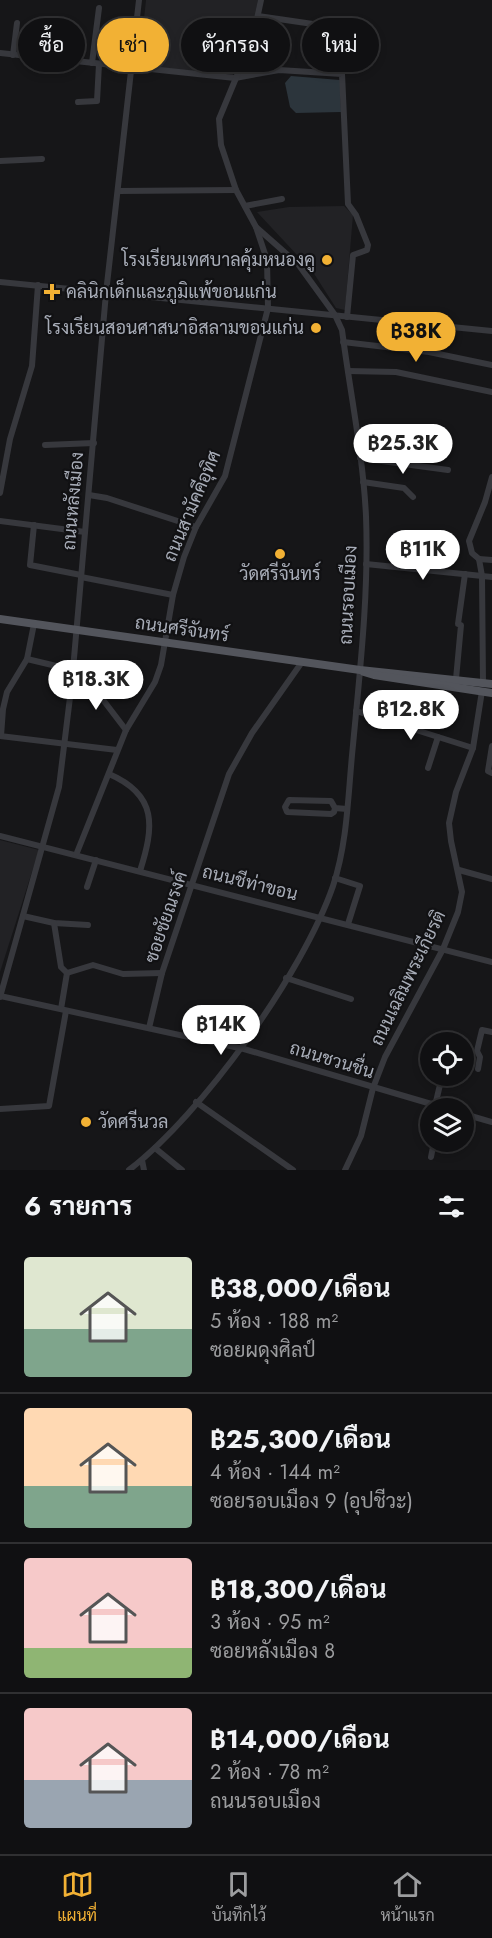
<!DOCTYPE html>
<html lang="th">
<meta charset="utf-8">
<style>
:root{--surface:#101012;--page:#19191b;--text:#f1f3f6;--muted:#9c9d9f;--line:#303032;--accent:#f2b134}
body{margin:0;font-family:Jost,Sarabun,sans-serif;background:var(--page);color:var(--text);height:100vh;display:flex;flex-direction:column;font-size:22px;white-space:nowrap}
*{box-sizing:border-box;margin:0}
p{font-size:20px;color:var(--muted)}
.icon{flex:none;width:33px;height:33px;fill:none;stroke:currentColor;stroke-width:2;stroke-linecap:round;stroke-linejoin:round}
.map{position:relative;height:1170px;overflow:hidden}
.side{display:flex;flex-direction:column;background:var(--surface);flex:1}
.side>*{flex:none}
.hud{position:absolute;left:18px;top:18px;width:456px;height:54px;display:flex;gap:12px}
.tools{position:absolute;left:420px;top:1032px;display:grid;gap:12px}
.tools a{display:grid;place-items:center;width:54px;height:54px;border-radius:50%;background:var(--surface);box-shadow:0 3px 9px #0003,0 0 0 2px var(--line);font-size:30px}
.price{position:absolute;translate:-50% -51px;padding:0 14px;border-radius:21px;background:#fff;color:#222;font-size:20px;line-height:39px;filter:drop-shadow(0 2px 3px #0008)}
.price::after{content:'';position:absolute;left:50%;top:36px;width:18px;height:14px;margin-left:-9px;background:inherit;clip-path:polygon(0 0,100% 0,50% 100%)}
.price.on{background:var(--accent);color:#111}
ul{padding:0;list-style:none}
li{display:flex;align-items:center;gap:18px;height:150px;padding:0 24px}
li+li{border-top:2px solid var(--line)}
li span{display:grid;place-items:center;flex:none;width:168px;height:120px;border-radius:6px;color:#555}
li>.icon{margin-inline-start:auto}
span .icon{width:72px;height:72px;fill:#fffc;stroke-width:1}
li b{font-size:26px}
h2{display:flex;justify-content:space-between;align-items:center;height:72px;padding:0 24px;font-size:26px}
.tag{padding:0 21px;border-radius:27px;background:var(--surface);box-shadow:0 3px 9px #0003,0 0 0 2px var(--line);font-size:21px;line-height:54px}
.tag.on{background:var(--accent);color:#111}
.menu{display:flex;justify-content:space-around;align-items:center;height:84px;border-top:2px solid var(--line);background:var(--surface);font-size:16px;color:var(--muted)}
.menu a{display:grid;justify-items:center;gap:3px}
.menu .on{color:var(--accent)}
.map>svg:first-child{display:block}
.built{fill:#222225}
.water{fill:#2c353c}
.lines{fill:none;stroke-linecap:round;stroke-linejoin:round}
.minor{stroke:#37383d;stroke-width:6}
.major{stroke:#53555c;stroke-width:8}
.poi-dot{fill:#f2b134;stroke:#111113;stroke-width:2}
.labels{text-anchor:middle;stroke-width:4.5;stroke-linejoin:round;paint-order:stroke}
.poi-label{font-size:18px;fill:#a8adb8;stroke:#111113;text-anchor:end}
.street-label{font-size:18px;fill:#a8adb8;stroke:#111113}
</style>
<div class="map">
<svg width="492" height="1170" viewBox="0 0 492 1170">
<rect width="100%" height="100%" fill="#161618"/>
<g class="built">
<polygon points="146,0 258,0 251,34 233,75 139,66"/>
<polygon points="344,206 353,215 345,310 336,308 313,272 257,212 289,207"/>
<polygon points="0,840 39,850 0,972"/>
</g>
<polygon class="water" points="291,76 340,80 341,112 296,113 290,107 285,83"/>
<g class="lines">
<g class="minor">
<polyline points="258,16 361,31"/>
<polyline points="0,53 235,78 279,70 342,74 348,204 356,215 368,245 367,250 353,255 347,317"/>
<polyline points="13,55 17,23"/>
<polyline points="92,63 99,8"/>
<polyline points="78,102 97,101 99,64"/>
<polyline points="0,161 42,159"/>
<polyline points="119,191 236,190"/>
<polyline points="245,206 282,199"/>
<polyline points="0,282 492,331"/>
<polyline points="343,342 429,352 492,365"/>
<polyline points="348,371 396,372 492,392"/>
<polyline points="45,445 94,443"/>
<polyline points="360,458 448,470"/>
<polyline points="363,482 404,488 413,497"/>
<polyline points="0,493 10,439 32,366 38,285"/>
<polyline points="89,495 107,498 196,527"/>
<polyline points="0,521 85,532"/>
<polyline points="34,525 30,565 81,575"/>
<polyline points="479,559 492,560"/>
<polyline points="366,564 492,577"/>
<polyline points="81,577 173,595"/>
<polyline points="27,659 73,670"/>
<polyline points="456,679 461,625 458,624 465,574"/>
<polyline points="72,681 94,688 126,730"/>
<polyline points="483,683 482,576 479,559 472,553 469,541 485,502 492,477"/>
<polyline points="356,711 473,748"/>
<polyline points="0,736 117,750"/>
<polyline points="1,736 3,709 7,692 27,659 34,624"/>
<polyline points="492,746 488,771 492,773"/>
<polyline points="428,768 438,737"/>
<path d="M109,774C158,795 154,827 140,871"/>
<polyline points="335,808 331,801 289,800 285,807 287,812 331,814 334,812 335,808 347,809"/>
<polyline points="0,836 492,962"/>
<polyline points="76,855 126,730 155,682 161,665 173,595 184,557 196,527 225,476 268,308 267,260 256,227"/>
<polyline points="459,870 492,879"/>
<polyline points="335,878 360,886 348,924"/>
<polyline points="87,887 96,860"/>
<polyline points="23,916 54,923 88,925"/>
<polyline points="54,923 61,967 67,973 61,1009"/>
<polyline points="67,973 93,965 123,974 162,973"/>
<polyline points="286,978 351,999"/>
<polyline points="0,996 244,1049 445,1108"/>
<polyline points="0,997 59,787 72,681 106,293 139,0"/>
<polyline points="149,1028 162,973 229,774 252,733 302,662"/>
<polyline points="478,1069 480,1057 477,1051 482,1030 492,1032"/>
<polyline points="196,1102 293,1170"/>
<polyline points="435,1106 442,1076"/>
<polyline points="0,1109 49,1106 66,1011"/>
<polyline points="464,1114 492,1122"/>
<polyline points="155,1148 182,1170"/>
<polyline points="431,1157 434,1142"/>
<polyline points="142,1160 144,1170"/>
<path d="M129,1170C202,1114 303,973 333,886C348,841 348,792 353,745C360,670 369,592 366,516C363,454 350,392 342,330L335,315L298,264L256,227L236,190L221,145L219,119L253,37L261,0"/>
<polyline points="345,1170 361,1136 373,1088 385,1057 443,949 458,912 462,892 451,841 449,823 456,792 473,748 482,691"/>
</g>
<g class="major">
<polyline points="0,619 360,670 492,684"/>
<polyline points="364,672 374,675 492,693"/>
</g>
</g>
<g class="poi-dot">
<circle cx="327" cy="260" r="6"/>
<path d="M49 283h6v6h6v6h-6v6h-6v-6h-6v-6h6z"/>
<circle cx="316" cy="328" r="6"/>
<circle cx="280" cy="554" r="6"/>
<circle cx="86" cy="1122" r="6"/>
</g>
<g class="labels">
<g class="poi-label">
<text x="315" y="266">โรงเรียนเทศบาลคุ้มหนองคู</text>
<text x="66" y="298" text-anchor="start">คลินิกเด็กและภูมิแพ้ขอนแก่น</text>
<text x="304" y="334">โรงเรียนสอนศาสนาอิสลามขอนแก่น</text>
<text x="280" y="580" text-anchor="middle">วัดศรีจันทร์</text>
<text x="98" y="1128" text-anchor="start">วัดศรีนวล</text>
</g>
<g class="street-label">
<text transform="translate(73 501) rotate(-85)" y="6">ถนนหลังเมือง</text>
<text transform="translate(192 506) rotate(-67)" y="6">ถนนสามัคคีอุทิศ</text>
<text transform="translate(348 595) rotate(-87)" y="6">ถนนรอบเมือง</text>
<text transform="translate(182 629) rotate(8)" y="6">ถนนศรีจันทร์</text>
<text transform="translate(250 883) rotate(14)" y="6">ถนนชีท่าขอน</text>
<text transform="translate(166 917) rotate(-71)" y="6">ซอยชัยณรงค์</text>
<text transform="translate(408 978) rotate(-64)" y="6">ถนนเฉลิมพระเกียรติ</text>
<text transform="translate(332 1060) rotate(17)" y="6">ถนนชวนชื่น</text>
</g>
</g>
</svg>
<div class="tools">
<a><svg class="icon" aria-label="locate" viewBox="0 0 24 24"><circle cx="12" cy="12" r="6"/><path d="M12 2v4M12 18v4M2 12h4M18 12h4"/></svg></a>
<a><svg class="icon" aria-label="layers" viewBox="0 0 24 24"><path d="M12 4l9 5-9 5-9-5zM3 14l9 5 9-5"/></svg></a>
</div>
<b class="price on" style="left:416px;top:363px">฿38K</b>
<b class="price" style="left:403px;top:475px">฿25.3K</b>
<b class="price" style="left:423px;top:581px">฿11K</b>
<b class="price" style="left:96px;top:711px">฿18.3K</b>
<b class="price" style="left:411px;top:741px">฿12.8K</b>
<b class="price" style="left:221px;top:1056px">฿14K</b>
<div class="hud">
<a class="tag">ซื้อ</a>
<a class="tag on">เช่า</a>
<a class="tag">ตัวกรอง</a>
<a class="tag">ใหม่</a>
</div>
</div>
<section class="side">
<h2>6 รายการ<svg class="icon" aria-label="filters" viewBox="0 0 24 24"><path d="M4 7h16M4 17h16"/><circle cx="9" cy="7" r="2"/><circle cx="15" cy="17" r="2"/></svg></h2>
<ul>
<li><span style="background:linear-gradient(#dfe7d0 60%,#7fa58c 0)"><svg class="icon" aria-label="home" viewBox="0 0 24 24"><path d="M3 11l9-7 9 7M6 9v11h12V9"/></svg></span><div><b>฿38,000/เดือน</b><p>5 ห้อง · 188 m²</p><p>ซอยผดุงศิลป์</p></div></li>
<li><span style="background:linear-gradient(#ffd9b3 65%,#7fa58c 0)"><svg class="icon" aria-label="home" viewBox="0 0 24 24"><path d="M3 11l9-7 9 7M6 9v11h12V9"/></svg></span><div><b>฿25,300/เดือน</b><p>4 ห้อง · 144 m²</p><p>ซอยรอบเมือง 9 (อุปชีวะ)</p></div></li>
<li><span style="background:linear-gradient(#f6c9c9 75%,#8fb573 0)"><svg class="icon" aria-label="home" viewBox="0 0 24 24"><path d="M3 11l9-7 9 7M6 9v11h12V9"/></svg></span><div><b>฿18,300/เดือน</b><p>3 ห้อง · 95 m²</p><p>ซอยหลังเมือง 8</p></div></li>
<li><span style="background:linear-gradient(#f6c9c9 60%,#9aa5b1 0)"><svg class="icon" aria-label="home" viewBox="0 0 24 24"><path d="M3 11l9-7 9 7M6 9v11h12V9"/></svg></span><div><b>฿14,000/เดือน</b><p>2 ห้อง · 78 m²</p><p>ถนนรอบเมือง</p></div></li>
</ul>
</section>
<nav class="menu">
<a class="on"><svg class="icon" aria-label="map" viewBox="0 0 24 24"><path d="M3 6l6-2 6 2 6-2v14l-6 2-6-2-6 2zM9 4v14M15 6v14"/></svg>แผนที่</a>
<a><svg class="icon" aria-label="saved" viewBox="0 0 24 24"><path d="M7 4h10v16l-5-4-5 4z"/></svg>บันทึกไว้</a>
<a><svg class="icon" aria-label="home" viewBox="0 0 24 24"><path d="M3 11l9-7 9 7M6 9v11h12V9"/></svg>หน้าแรก</a>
</nav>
